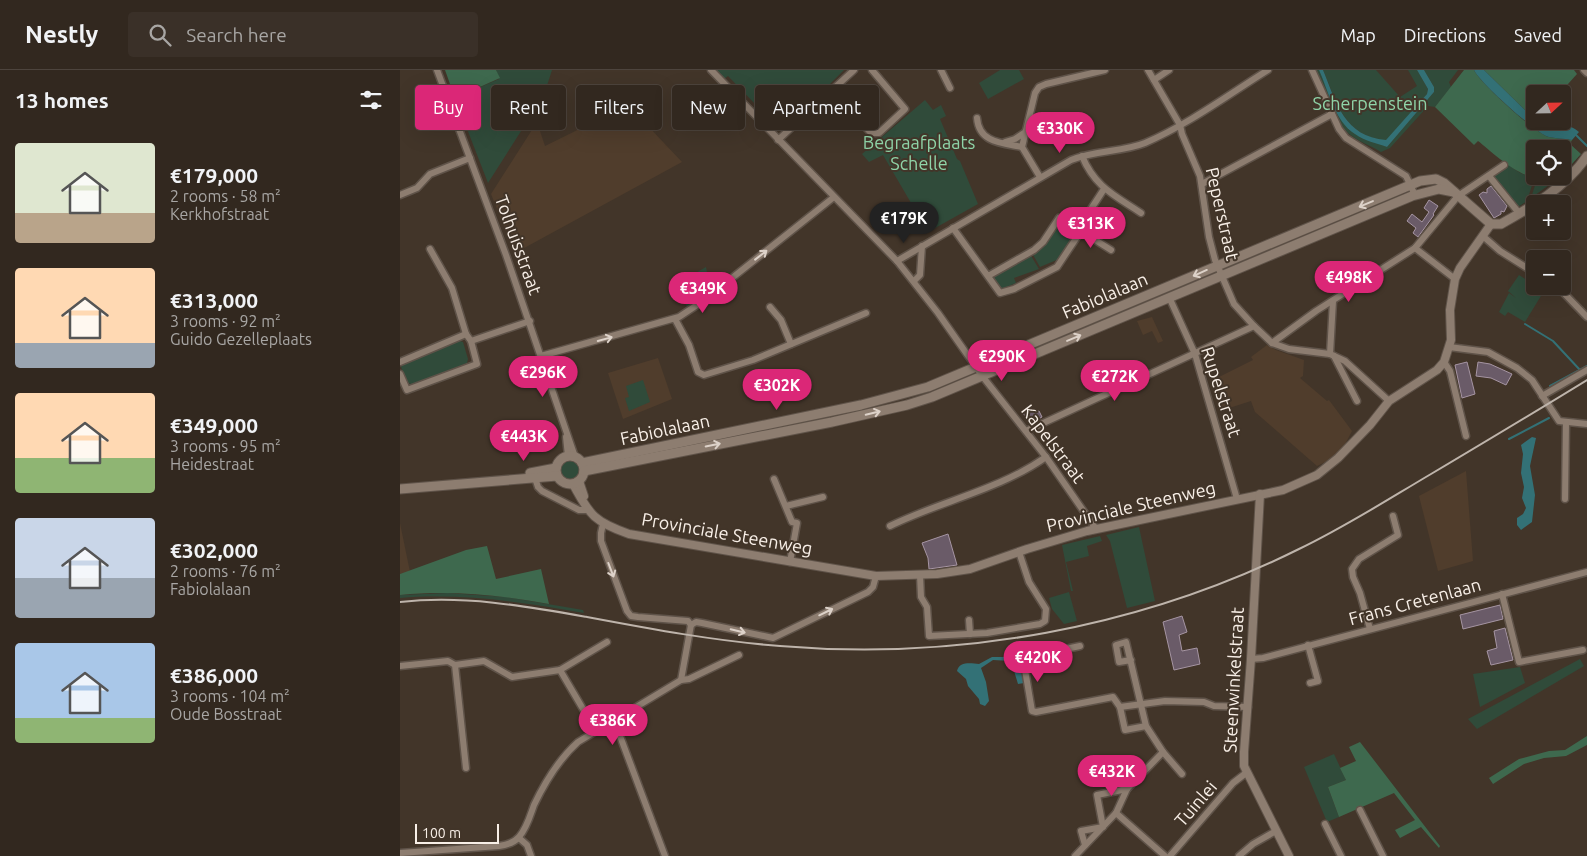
<!DOCTYPE html>
<meta charset="utf-8">
<style>
:root{--surface:#32281f;--page:#3a3028;--text:#f1f3f6;--muted:#a8a6a4;--line:#4d443d;--accent:#db2777}
body{margin:0;font-family:Ubuntu,sans-serif;background:var(--page);color:var(--text);height:100vh;display:flex;flex-direction:column;font-size:19px;white-space:nowrap}
*{box-sizing:border-box;margin:0}
p{font-size:16px;color:var(--muted)}
.icon{flex:none;width:28px;height:28px;fill:none;stroke:currentColor;stroke-width:2;stroke-linecap:round;stroke-linejoin:round}
.map{position:relative;flex:1;overflow:hidden}
.side{display:flex;flex-direction:column;background:var(--surface);width:400px}
.side>*{flex:none}
.top-card{position:absolute;left:15px;top:15px;width:475px;height:45px;display:flex;gap:10px}
.needle{width:32px;rotate:68deg}
.buttons{position:absolute;left:1126px;top:15px;display:grid;gap:10px}
.buttons a{display:grid;place-items:center;width:45px;height:45px;border-radius:5px;background:var(--surface);box-shadow:0 5px 20px #0002,0 0 0 1px var(--line);font-size:25px}
.scale{position:absolute;left:15px;bottom:12px;width:84px;box-sizing:border-box;padding-left:5px;border:2px solid #f8efe7;border-top:0;font-size:14px;line-height:18px;white-space:nowrap;color:#f8efe7;-webkit-text-stroke:4px #423529;paint-order:stroke}
.price{position:absolute;translate:-50% -42px;padding:0 11px;border-radius:18px;background:var(--accent);color:#fff;font-size:16px;line-height:32px;filter:drop-shadow(0 1px 2px #0008)}
.price::after{content:'';position:absolute;left:50%;top:30px;width:15px;height:11px;margin-left:-8px;background:inherit;clip-path:polygon(0 0,100% 0,50% 100%)}
.price.current{background:#222;color:#fff}
ul{padding:0;list-style:none}
li{display:flex;align-items:center;gap:15px;height:125px;padding:0 15px}
li span{display:grid;place-items:center;flex:none;width:140px;height:100px;border-radius:5px;color:#555}
li>.icon{margin-inline-start:auto}
span .icon{width:60px;height:60px;fill:#fffc;stroke-width:1}
li b{font-size:21px}
h2{display:flex;justify-content:space-between;align-items:center;height:60px;padding:0 15px;font-size:21px}
.chip{padding:0 18px;border-radius:5px;background:var(--surface);box-shadow:0 5px 20px #0002,0 0 0 1px var(--line);font-size:18px;line-height:45px}
.chip.current{background:var(--accent);color:#fff}
header{display:flex;align-items:center;gap:30px;box-sizing:border-box;height:70px;padding:0 25px;background:var(--surface);border-bottom:1px solid var(--line)}
header strong{font-size:24px}
nav{display:flex;gap:28px;margin-inline-start:auto;font-size:18px}
.search{width:350px;height:45px;background:var(--page);display:flex;align-items:center;gap:12px;box-sizing:border-box;padding:0 18px;border-radius:5px;color:var(--muted);font-size:19px}
main{display:flex;flex:1;min-height:0}
.map>svg:first-child{display:block}
.built{fill:#503d2c}
.green{fill:#304b3a}
.forest{fill:#3e694e}
.water{fill:#337176}
.lines{fill:none;stroke-linecap:round;stroke-linejoin:round}
.stream{stroke:#337176;stroke-width:2}
.building{fill:#6a5b68;stroke:#a695a3}
.minor-casing{stroke:#5f5349;stroke-width:9}
.tertiary-casing{stroke:#5f5349;stroke-width:10}
.secondary-casing{stroke:#5f5349;stroke-width:11}
.minor{stroke:#8d7d70;stroke-width:6}
.tertiary{stroke:#8d7d70;stroke-width:8}
.secondary{stroke:#8d7d70;stroke-width:9}
.rail{stroke:#beb4ab;stroke-width:2}
.oneway{stroke:#ddd2c9}
.labels{text-anchor:middle;stroke-width:4;stroke-linejoin:round;paint-order:stroke}
.park-label{font-size:18px;fill:#8fd4a8;stroke:#423529}
.street-label{font-size:18px;fill:#f8efe7;stroke:#423529}
</style>
<header>
<strong>Nestly</strong>
<div class="search"><svg class="icon" aria-label="search" viewBox="0 0 24 24"><circle cx="10" cy="10" r="6"/><path d="M15 15l6 6"/></svg>Search here</div>
<nav><a>Map</a><a>Directions</a><a>Saved</a></nav>
</header>
<main>
<section class="side">
<h2>13 homes<svg class="icon" aria-label="filters" viewBox="0 0 24 24"><path d="M4 7h16M4 17h16"/><circle cx="9" cy="7" r="2"/><circle cx="15" cy="17" r="2"/></svg></h2>
<ul>
<li><span style="background:linear-gradient(#dfe7d0 70%,#b9a48a 0)"><svg class="icon" aria-label="home" viewBox="0 0 24 24"><path d="M3 11l9-7 9 7M6 9v11h12V9"/></svg></span><div><b>€179,000</b><p>2 rooms · 58 m²</p><p>Kerkhofstraat</p></div></li>
<li><span style="background:linear-gradient(#ffd9b3 75%,#9aa5b1 0)"><svg class="icon" aria-label="home" viewBox="0 0 24 24"><path d="M3 11l9-7 9 7M6 9v11h12V9"/></svg></span><div><b>€313,000</b><p>3 rooms · 92 m²</p><p>Guido Gezelleplaats</p></div></li>
<li><span style="background:linear-gradient(#ffd9b3 65%,#8fb573 0)"><svg class="icon" aria-label="home" viewBox="0 0 24 24"><path d="M3 11l9-7 9 7M6 9v11h12V9"/></svg></span><div><b>€349,000</b><p>3 rooms · 95 m²</p><p>Heidestraat</p></div></li>
<li><span style="background:linear-gradient(#c9d6e8 60%,#9aa5b1 0)"><svg class="icon" aria-label="home" viewBox="0 0 24 24"><path d="M3 11l9-7 9 7M6 9v11h12V9"/></svg></span><div><b>€302,000</b><p>2 rooms · 76 m²</p><p>Fabiolalaan</p></div></li>
<li><span style="background:linear-gradient(#a9c7e8 75%,#8fb573 0)"><svg class="icon" aria-label="home" viewBox="0 0 24 24"><path d="M3 11l9-7 9 7M6 9v11h12V9"/></svg></span><div><b>€386,000</b><p>3 rooms · 104 m²</p><p>Oude Bosstraat</p></div></li>
</ul>
</section>
<div class="map">
<svg width="1187" height="786" viewBox="0 0 1187 786">
<rect width="100%" height="100%" fill="#423529"/>
<g class="built">
<polygon points="228,35 282,92 115,183 91,124 137,52 145,76"/>
<polygon points="752,247 763,271 758,273 752,261 743,265 737,251"/>
<polygon points="867,275 876,280 904,290 903,306 900,308 927,331 929,330 952,361 941,382 934,388 917,396 855,342 851,331 820,341 811,311 853,290 851,287"/>
<polygon points="258,288 272,329 223,349 208,303"/>
<polygon points="1066,401 1073,491 1038,501 1019,426"/>
<polygon points="0,453 10,502 0,504"/>
</g>
<g class="green">
<polygon points="96,0 152,0 144,25 88,113 55,28 99,9"/>
<polygon points="315,0 444,0 382,62 328,6 324,9"/>
<polygon points="600,0 619,0 624,9 588,29 579,13"/>
<path d="M916,0H919L936,40L949,60L987,77L1034,22V17L1024,0H1058L1049,12L1051,17L1035,37L1028,36L990,78L981,82C970,75 958,72 948,63C934,50 924,18 916,0Z"/>
<path d="M923,0H976L1000,27L1017,16L1008,0H1017L1028,19L1027,24L986,71C944,65 938,35 923,0Z"/>
<polygon points="525,30 533,40 541,35 546,46 540,49 557,89 560,91 578,134 528,162 483,85 469,92 462,84"/>
<path d="M1108,94C1132,115 1137,101 1160,107L1131,128L1136,112H1133L1127,131L1118,137L1093,106Z"/>
<polygon points="665,157 675,163 659,189 640,197 632,183 642,178 657,158"/>
<polygon points="630,184 639,199 614,208 616,213 604,218 599,218 593,206"/>
<polygon points="306,197 308,207 314,216 303,224 292,205"/>
<polygon points="1119,205 1144,221 1125,252 1108,242 1105,246 1099,242 1109,223 1116,228 1108,221"/>
<polygon points="288,207 299,228 287,237 275,214"/>
<polygon points="57,270 63,272 68,289 67,293 14,315 8,313 1,297 3,294"/>
<polygon points="243,310 250,332 229,341 225,328 229,327 226,316"/>
<circle cx="170" cy="400" r="10"/>
<polygon points="739,457 755,531 727,538 710,471 706,465"/>
<polygon points="700,466 702,471 687,476 689,486 666,492 673,521 671,521 662,475"/>
<polygon points="669,522 677,551 664,554 652,539 649,528"/>
<path d="M47,523L107,527L183,540L184,543C122,532 63,523 0,528V525Z"/>
<polygon points="1180,589 1184,596 1077,659 1068,649"/>
<polygon points="1120,597 1125,613 1080,637 1073,604"/>
<polygon points="934,684 946,710 928,717 939,747 927,752 904,697"/>
</g>
<g class="forest">
<polygon points="45,0 96,0 100,8 55,28"/>
<path d="M1064,0H1074C1080,13 1131,59 1146,66C1153,69 1164,68 1172,70L1170,74L1181,84L1163,104L1162,79H1135V106H1138C1122,111 1091,81 1078,71L1074,75L1035,37Z"/>
<polygon points="1084,0 1174,0 1177,4 1159,24 1135,24 1135,47 1125,40"/>
<path d="M87,476L96,509L141,499L149,534C99,525 50,520 0,525V504L66,480Z"/>
<polygon points="1187,666 1187,675 1166,686 1144,688 1124,694 1093,714 1089,708 1119,689 1149,681 1165,680"/>
<polygon points="960,672 1040,776 1039,778 1021,757 1000,768 995,760 1015,750 994,723 939,747 928,717 946,710 940,698 956,691 949,677"/>
</g>
<g class="water">
<path d="M919,0H923C937,34 944,66 986,70L1027,24L1028,19L1017,0H1024L1034,17V22L987,77C976,73 965,71 955,64C935,52 928,20 919,0Z"/>
<path d="M1074,0H1084L1125,40L1135,47V51C1148,51 1170,53 1179,62L1172,70C1164,68 1153,69 1146,66C1132,59 1080,13 1074,0Z"/>
<polygon points="1132,367 1136,368 1130,396 1135,425 1132,452 1121,460 1117,455 1117,448 1123,444 1126,438 1122,428 1124,417 1121,403 1123,384 1121,375"/>
<path d="M618,584L624,613L618,614L611,591L593,590L581,598L586,612L589,631L585,636L580,634L579,629L568,616L566,609L557,601C559,591 571,593 579,594L592,587H611Z"/>
</g>
<g class="lines">
<g class="stream">
<polyline points="1175,64 1187,76"/>
<polyline points="1125,254 1153,271 1180,300"/>
<polyline points="1150,316 1187,296"/>
<polyline points="1109,369 1149,348"/>
<polyline points="619,585 665,576"/>
</g>
</g>
<g class="building">
<polygon points="1091,116 1107,136 1104,142 1101,141 1101,144 1094,148 1079,125 1083,122 1087,123 1087,119"/>
<polygon points="1029,130 1038,136 1033,144 1034,145 1018,167 1013,163 1016,158 1007,151 1012,144 1022,152 1029,142 1024,138"/>
<polygon points="1067,292 1075,324 1062,328 1055,295"/>
<polygon points="1078,292 1090,294 1112,304 1106,315 1091,308 1076,306"/>
<polygon points="629,337 634,343 639,341 642,347 631,353 622,342"/>
<polygon points="548,464 557,495 529,499 528,488 522,473"/>
<polygon points="1100,535 1103,549 1063,559 1060,545"/>
<polygon points="782,546 787,562 779,565 782,581 797,578 800,594 774,600 763,552"/>
<polygon points="1105,558 1113,590 1091,595 1087,581 1097,578 1094,561"/>
</g>
<g class="lines">
<defs>
<g id="minor">
<polyline points="37,0 106,185 175,387"/>
<polyline points="311,0 497,191 538,243 583,307 646,387 696,459"/>
<polyline points="541,0 550,18"/>
<polyline points="748,0 780,55 782,64 800,106 809,167 815,190 834,234 854,256 872,273 889,279 930,284 945,291 989,331"/>
<polyline points="912,0 939,59 946,68 1006,106 1015,125"/>
<polyline points="1184,0 1187,3"/>
<polyline points="754,10 769,0"/>
<polyline points="431,21 454,0"/>
<path d="M577,48C579,73 602,73 622,77"/>
<polyline points="378,70 431,21 471,63 479,63 505,39 472,0"/>
<polyline points="605,72 615,69 624,63"/>
<path d="M682,86C695,117 714,125 741,143"/>
<polyline points="1089,106 1119,143"/>
<polyline points="640,107 622,77 635,23 639,17 646,14 705,0"/>
<polyline points="802,114 932,44"/>
<polyline points="0,125 17,118 30,104 70,88"/>
<polyline points="553,158 600,223 614,219 657,197 681,161 659,148 643,172 634,180 588,206"/>
<polyline points="678,159 704,119"/>
<polyline points="681,161 711,180"/>
<polyline points="1084,167 1100,181 1135,203"/>
<polyline points="1015,178 1055,209"/>
<polyline points="30,179 52,218 66,264"/>
<path d="M497,191L671,90C695,80 723,82 745,73C789,54 828,25 868,0"/>
<polyline points="514,211 520,205 522,176"/>
<polyline points="1157,216 1187,247"/>
<polyline points="769,227 795,284 837,429"/>
<polyline points="370,237 381,250 391,274"/>
<polyline points="275,249 289,275 298,302 304,305 353,290 466,243"/>
<polyline points="71,271 130,251"/>
<polyline points="872,273 916,241 1015,178 1058,126 1104,95"/>
<polyline points="1049,277 1088,282 1117,298 1132,310 1159,351 1187,354"/>
<polyline points="930,284 933,231"/>
<polyline points="141,286 279,247 303,231 434,127"/>
<polyline points="934,286 957,331"/>
<polyline points="0,292 66,264 71,271 77,294 7,320 0,304"/>
<polyline points="1044,292 1050,301 1066,366"/>
<polyline points="1142,326 1187,300"/>
<polyline points="626,361 854,256"/>
<polyline points="166,367 168,386"/>
<polyline points="135,408 138,417 142,421 179,440 188,440"/>
<polyline points="374,409 392,452 397,453 390,492"/>
<polyline points="1165,429 1166,353"/>
<polyline points="386,436 423,427"/>
<polyline points="203,454 201,463 201,471 227,541 231,546 238,547 288,551 291,555"/>
<path d="M490,456C541,431 599,420 646,387"/>
<polyline points="520,505 521,527 527,537 529,566 587,563 640,554 645,551 646,539 629,512 619,482"/>
<polyline points="1102,524 1119,592 1183,580"/>
<polyline points="569,550 570,564"/>
<polyline points="291,555 296,552 302,553 373,568 468,522 473,517 476,506"/>
<polyline points="970,559 960,523 953,507 952,499 959,489 998,465 993,446"/>
<polyline points="908,575 918,611 910,613"/>
<polyline points="680,576 623,588 632,641 636,642 713,627 720,637 725,660 746,656"/>
<polyline points="851,589 863,588 1187,502"/>
<polyline points="731,590 719,592 716,575 726,572 746,656 763,682 782,704"/>
<polyline points="55,595 66,698"/>
<polyline points="0,596 48,591 55,595 84,591 112,607 160,600"/>
<polyline points="281,610 291,555"/>
<polyline points="720,637 765,631 804,632 814,636 848,637"/>
<polyline points="214,650 265,786"/>
<polyline points="196,661 160,600 207,572"/>
<polyline points="960,740 983,786"/>
<polyline points="716,743 765,786"/>
<polyline points="925,754 941,786"/>
<polyline points="119,768 127,775 131,786"/>
<polyline points="685,775 681,761 703,757 697,725 727,719"/>
<path d="M0,783L99,776C106,775 114,773 119,767C127,758 130,746 134,735C145,712 159,689 178,672L281,610L289,609L339,585"/>
<polyline points="675,786 716,743 727,719 763,682"/>
<polyline points="770,786 833,713 846,703"/>
<polyline points="839,786 853,774 876,761"/>
</g>
<g id="tertiary">
<polyline points="179,411 184,426"/>
<path d="M173,414C190,446 195,452 229,464L476,506L537,504L570,499L627,479L687,461L883,420L917,405L938,388L970,355L989,331L1037,300L1044,292L1051,270L1050,240L1055,209L1060,198L1091,154"/>
<polyline points="860,424 851,589 844,682 844,696 889,786"/>
</g>
<g id="secondary">
<circle cx="170" cy="400" r="14"/>
<path d="M182,393L461,335L528,317L1020,111L1036,109L1044,113L1091,154H1101C1132,137 1167,116 1187,86"/>
<polyline points="184,401 432,352 507,335 532,327 1012,126 1039,119 1054,122"/>
<polyline points="130,403 156,398"/>
<polyline points="0,419 157,406"/>
</g>
</defs>
<use href="#minor" class="minor-casing"/>
<use href="#tertiary" class="tertiary-casing"/>
<use href="#secondary" class="secondary-casing"/>
<use href="#minor" class="minor"/>
<use href="#tertiary" class="tertiary"/>
<use href="#secondary" class="secondary"/>
<path class="rail" d="M0,532C64,525 125,536 187,547C251,559 315,571 380,576C557,591 740,558 899,479C945,457 987,430 1031,404C1083,373 1135,342 1187,310"/>
</g>
<defs><path id="oneway-shaft" d="M-6 0H5M1.5-3L5.5 0L1.5 3" fill="none" stroke-width="1.6" stroke-linecap="round" stroke-linejoin="round" transform="scale(1.25)"/></defs>
<g class="oneway">
<use href="#oneway-shaft" transform="translate(966 134) rotate(157)"/>
<use href="#oneway-shaft" transform="translate(361 185) rotate(-38)"/>
<use href="#oneway-shaft" transform="translate(800 203) rotate(156)"/>
<use href="#oneway-shaft" transform="translate(674 268) rotate(-23)"/>
<use href="#oneway-shaft" transform="translate(205 269) rotate(-15)"/>
<use href="#oneway-shaft" transform="translate(473 343) rotate(-13)"/>
<use href="#oneway-shaft" transform="translate(313 375) rotate(-11)"/>
<use href="#oneway-shaft" transform="translate(211 500) rotate(69)"/>
<use href="#oneway-shaft" transform="translate(426 542) rotate(-26)"/>
<use href="#oneway-shaft" transform="translate(338 561) rotate(13)"/>
</g>
<g class="labels">
<g class="park-label">
<text x="970" y="40">Scherpenstein</text>
<text x="519" y="79">Begraafplaats<tspan x="519" dy="21">Schelle</tspan></text>
</g>
<g class="street-label">
<text transform="translate(822 144) rotate(77)" y="6">Peperstraat</text>
<text transform="translate(118 175) rotate(70)" y="6">Tolhuisstraat</text>
<text transform="translate(705 226) rotate(-23)" y="6">Fabiolalaan</text>
<text transform="translate(821 322) rotate(72)" y="6">Rupelstraat</text>
<text transform="translate(265 360) rotate(-12)" y="6">Fabiolalaan</text>
<text transform="translate(653 374) rotate(53)" y="6">Kapelstraat</text>
<text transform="translate(731 437) rotate(-13)" y="6">Provinciale Steenweg</text>
<text transform="translate(327 464) rotate(10)" y="6">Provinciale Steenweg</text>
<text transform="translate(1015 532) rotate(-15)" y="6">Frans Cretenlaan</text>
<text transform="translate(834 610) rotate(-87)" y="6">Steenwinkelstraat</text>
<text transform="translate(796 734) rotate(-49)" y="6">Tuinlei</text>
</g>
</g>
</svg>
<div class="buttons">
<a><svg class="needle" viewBox="-14 -14 28 28"><path d="M0-13l5 13h-10z" fill="#e53935"/><path d="M0 13l5-13h-10z" fill="#a8a6a4"/></svg></a>
<a><svg class="icon" aria-label="locate" viewBox="0 0 24 24"><circle cx="12" cy="12" r="6"/><path d="M12 2v4M12 18v4M2 12h4M18 12h4"/></svg></a>
<a>+</a>
<a>−</a>
</div>
<div class="scale">100 m</div>
<b class="price" style="left:660px;top:84px">€330K</b>
<b class="price current" style="left:504px;top:174px">€179K</b>
<b class="price" style="left:691px;top:179px">€313K</b>
<b class="price" style="left:949px;top:233px">€498K</b>
<b class="price" style="left:303px;top:244px">€349K</b>
<b class="price" style="left:602px;top:312px">€290K</b>
<b class="price" style="left:143px;top:328px">€296K</b>
<b class="price" style="left:715px;top:332px">€272K</b>
<b class="price" style="left:377px;top:341px">€302K</b>
<b class="price" style="left:124px;top:392px">€443K</b>
<b class="price" style="left:638px;top:613px">€420K</b>
<b class="price" style="left:213px;top:676px">€386K</b>
<b class="price" style="left:712px;top:727px">€432K</b>
<div class="top-card">
<a class="chip current">Buy</a>
<a class="chip">Rent</a>
<a class="chip">Filters</a>
<a class="chip">New</a>
<a class="chip">Apartment</a>
</div>
</div>
</main>
